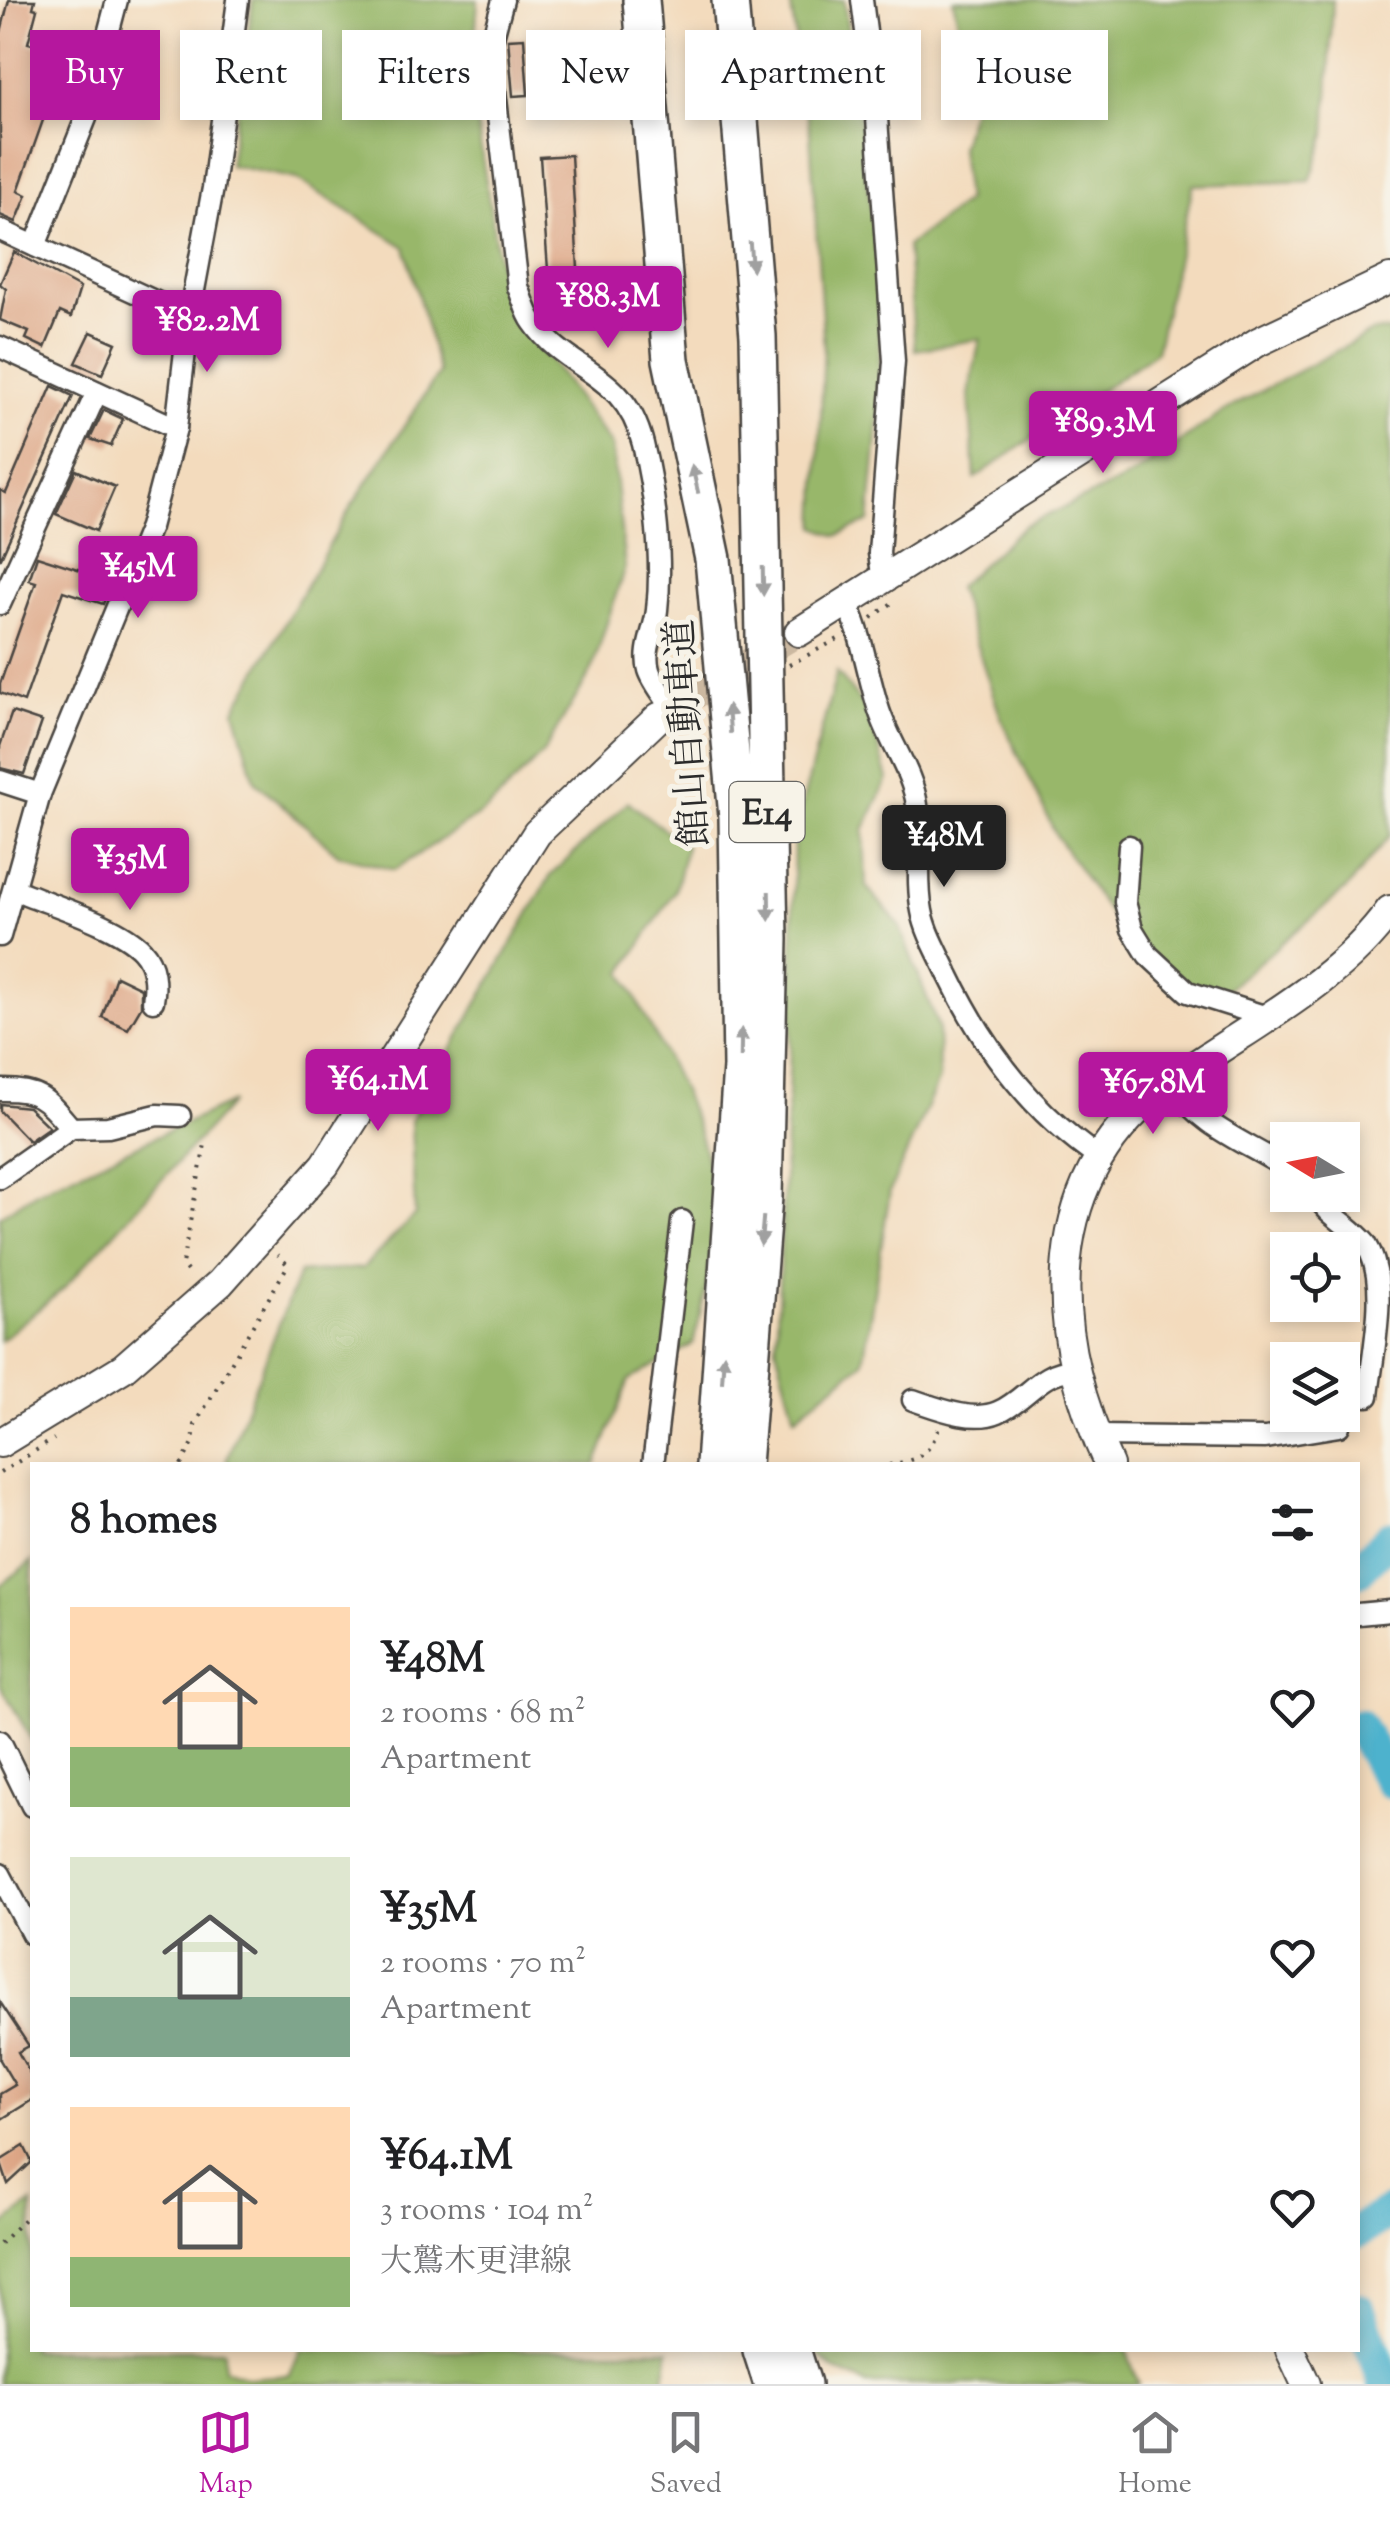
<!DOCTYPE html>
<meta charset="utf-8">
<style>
:root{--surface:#fff;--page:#f6f6f6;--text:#202124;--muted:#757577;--line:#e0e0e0;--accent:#b5179e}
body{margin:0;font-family:"Sorts Mill Goudy","Noto Serif JP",serif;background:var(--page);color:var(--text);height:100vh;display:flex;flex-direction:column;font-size:38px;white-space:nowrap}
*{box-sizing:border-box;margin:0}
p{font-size:32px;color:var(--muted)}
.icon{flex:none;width:55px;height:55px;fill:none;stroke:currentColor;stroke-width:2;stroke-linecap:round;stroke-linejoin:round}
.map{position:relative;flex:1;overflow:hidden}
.panel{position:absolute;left:30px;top:1462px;width:1330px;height:890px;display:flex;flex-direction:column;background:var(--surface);border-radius:0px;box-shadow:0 5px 15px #0003}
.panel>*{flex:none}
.top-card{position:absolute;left:30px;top:30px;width:1330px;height:90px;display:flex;gap:20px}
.needle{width:65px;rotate:280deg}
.buttons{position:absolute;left:1270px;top:1122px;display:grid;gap:20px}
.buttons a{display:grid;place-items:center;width:90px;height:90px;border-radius:0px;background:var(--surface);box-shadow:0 5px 15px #0003;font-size:50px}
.price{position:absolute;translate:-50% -85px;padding:0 22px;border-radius:10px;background:var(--accent);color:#fff;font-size:32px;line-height:65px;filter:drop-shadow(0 2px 5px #0008)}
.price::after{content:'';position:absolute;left:50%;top:60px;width:30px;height:22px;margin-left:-15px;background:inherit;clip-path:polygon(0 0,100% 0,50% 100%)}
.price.selected{background:#222;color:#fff}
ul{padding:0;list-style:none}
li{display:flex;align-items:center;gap:30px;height:250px;padding:0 40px}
li span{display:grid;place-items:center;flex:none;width:280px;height:200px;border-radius:0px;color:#555}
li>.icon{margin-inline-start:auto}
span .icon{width:120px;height:120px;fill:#fffc;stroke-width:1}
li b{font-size:42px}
h2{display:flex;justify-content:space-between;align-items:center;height:120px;padding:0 40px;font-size:42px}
.chip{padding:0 35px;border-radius:0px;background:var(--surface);box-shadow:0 5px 15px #0003;font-size:35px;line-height:90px}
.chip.selected{background:var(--accent);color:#fff}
.tab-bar{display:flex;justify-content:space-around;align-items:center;height:140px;border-top:2px solid var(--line);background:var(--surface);font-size:28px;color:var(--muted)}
.tab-bar a{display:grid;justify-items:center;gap:5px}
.tab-bar .selected{color:var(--accent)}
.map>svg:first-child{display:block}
.forest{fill:#98b76a;stroke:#62714a;stroke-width:2.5}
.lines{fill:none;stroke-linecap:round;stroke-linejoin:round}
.river{stroke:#4eb2cd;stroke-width:35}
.building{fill:#dea787}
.secondary-tunnel{stroke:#cbb8a0;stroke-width:28;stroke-dasharray:28 14;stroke-linecap:butt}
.street-casing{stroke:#494541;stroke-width:25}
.secondary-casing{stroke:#494541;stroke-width:32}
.highway-casing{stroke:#494541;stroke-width:40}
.path{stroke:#494541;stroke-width:4;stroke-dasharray:2.5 8;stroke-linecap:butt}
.street{stroke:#fff;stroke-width:20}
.secondary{stroke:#fff;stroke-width:28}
.highway{stroke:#fff;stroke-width:35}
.oneway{fill:#a0a0a0}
.labels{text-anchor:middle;stroke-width:10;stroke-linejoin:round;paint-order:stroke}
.shield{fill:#f7f3e8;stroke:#686764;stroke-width:2.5}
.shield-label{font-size:35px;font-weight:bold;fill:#2b2b2b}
.street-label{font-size:38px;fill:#2b2b2b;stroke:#f7f3e8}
</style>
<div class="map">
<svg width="1390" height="2384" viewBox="0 0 1390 2384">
<rect width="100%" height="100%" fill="#f7f3e8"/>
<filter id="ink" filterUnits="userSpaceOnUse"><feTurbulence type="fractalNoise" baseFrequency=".01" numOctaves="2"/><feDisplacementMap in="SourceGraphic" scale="20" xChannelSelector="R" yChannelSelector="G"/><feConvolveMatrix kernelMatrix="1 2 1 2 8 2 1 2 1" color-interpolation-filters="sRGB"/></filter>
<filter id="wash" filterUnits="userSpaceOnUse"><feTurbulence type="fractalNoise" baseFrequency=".0048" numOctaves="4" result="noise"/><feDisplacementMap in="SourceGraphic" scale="40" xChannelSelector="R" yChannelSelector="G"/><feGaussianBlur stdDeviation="2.25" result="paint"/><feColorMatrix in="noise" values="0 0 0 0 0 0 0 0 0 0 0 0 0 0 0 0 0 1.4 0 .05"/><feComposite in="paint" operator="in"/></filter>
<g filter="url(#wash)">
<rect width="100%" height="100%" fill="#f3dbbd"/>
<g class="forest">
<polygon points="253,0 478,0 471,85 504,297 612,446 625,567 591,672 543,753 488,809 394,870 339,855 255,781 235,710 351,507 439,373 405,247 297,179 229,165"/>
<polygon points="790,0 844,0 880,278 880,405 869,522 837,536 816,527 824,349 810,133"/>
<polygon points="953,0 1333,0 1326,135 1310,181 1193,185 1156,352 975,478 969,394 980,339 915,350 907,246 966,201 960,147 975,98"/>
<polygon points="1374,331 1390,331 1390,835 1347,888 1213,1001 1136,953 1057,837 1001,718 957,587 1024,526 1128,478 1226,410"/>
<polygon points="837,672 868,711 888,779 864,830 866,886 899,925 938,1026 939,1079 890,1191 863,1362 795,1417 776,1347 792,1011 794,834"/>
<path d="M628,802L686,846L675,891L623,972C658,1046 710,1124 714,1207C716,1253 704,1300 693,1344L629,1380L596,1465H232L226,1461L299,1273L363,1268L415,1215L411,1120L551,875Z"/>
<polygon points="232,1102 64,1288 0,1341 0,1216 38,1191"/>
<polygon points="32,1561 32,1741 0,1684 0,1586"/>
<polygon points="32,2203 32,2350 224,2350 224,2369 249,2378 290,2375 301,2350 669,2350 663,2384 0,2384 0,2228"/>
<polygon points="814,2350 1126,2350 1139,2384 867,2384 833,2369"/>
</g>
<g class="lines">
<g class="river">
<polyline points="1358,1570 1390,1538"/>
<polyline points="1358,1726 1390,1781"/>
<polyline points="1358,2231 1390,2212"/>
<polyline points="1358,2310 1386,2384"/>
</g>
</g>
<g id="blocks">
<g class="building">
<polygon points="9,0 35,0 33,8 37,9 28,43 60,52 47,109 18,191 27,195 16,222 0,215 0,36"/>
<polygon points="524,38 528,95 513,96 508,39"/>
<polygon points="571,155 578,269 548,270 540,157"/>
<polygon points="14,252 80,288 71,317 60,312 45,348 26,339 29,332 0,320 6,289 0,284"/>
<polygon points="91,332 116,343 102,374 76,363"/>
<polygon points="52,386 73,396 0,560 0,490 6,493"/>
<polygon points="104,410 123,419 111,446 90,439"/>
<polygon points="76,470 115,487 96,531 56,514"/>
<polygon points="37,556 112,580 103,604 63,591 24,702 0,693 0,684 36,582 29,580"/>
<polygon points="12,712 42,722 24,774 0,768 0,746"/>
<polygon points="116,976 141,988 141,1007 128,1029 102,1017"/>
<polygon points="0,1104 28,1107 49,1127 29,1141 0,1111"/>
<polygon points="0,2002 29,2046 18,2052 32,2077 32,2100 0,2120 0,2094 15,2085 0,2060"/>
<polygon points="24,2146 32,2162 8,2184 0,2161"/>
</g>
</g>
</g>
<g filter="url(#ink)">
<use href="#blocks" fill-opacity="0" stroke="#494541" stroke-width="2.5"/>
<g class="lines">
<polyline class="secondary-tunnel" points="659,717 799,632"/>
<defs>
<g id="street">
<path d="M503,0L490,48L518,287C523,298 526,313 533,322C568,373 625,371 643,444C655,494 663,558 657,610C655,630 643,650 649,670C653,683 665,697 673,709"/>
<polyline points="862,0 877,118 894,361 879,553 883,582"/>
<polyline points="0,230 189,317"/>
<polyline points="35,246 86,118 117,0"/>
<polyline points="0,347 176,428"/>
<polyline points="0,604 97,392"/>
<path d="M848,605C863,638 867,672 878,707C888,741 912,770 917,805C923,841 915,876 922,911C926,933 939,954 948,974C984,1049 1032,1113 1101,1159"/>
<polyline points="0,781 40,794"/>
<polyline points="1129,846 1125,902 1132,929 1148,955 1188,992 1267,1017"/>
<path d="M14,889C48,904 118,924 142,950C155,964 156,985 153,1001"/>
<polyline points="0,936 40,794 150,527 176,428 189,317 213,188 238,0"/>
<path d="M1170,1083C1204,1129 1242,1140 1288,1169"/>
<path d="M0,1090C40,1089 46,1099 71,1128"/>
<polyline points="0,1178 71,1128 108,1127 157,1115 180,1116"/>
<path d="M1316,1195C1329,1217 1350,1225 1366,1244C1390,1282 1373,1350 1368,1396"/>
<path d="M913,1400C937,1408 973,1423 998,1412C1026,1400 1040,1371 1072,1370"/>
<polyline points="1096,1436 1265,1438 1339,1426"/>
<polyline points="653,1465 682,1221"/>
<polyline points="1358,1614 1390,1611"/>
<polyline points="0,1741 32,1806"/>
<polyline points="0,1874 32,1934"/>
</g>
<g id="secondary">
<polyline points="799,632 1258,342 1390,279"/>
<polyline points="0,1443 123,1368 220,1283 325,1165 537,833 659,717"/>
<path d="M1109,1465C1047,1331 1038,1178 1171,1082C1245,1028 1336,986 1390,910"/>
<polyline points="1290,2350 1306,2384"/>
</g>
<g id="highway">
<polyline points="641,0 671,360 713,559 737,817 741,1067 714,1465"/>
<polyline points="730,0 758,336 770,939 764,1197 743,1465"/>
<polyline points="761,2350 772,2384"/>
<polyline points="792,2350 803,2384"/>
</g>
</defs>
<use href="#street" class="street-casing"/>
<use href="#secondary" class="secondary-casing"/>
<use href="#highway" class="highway-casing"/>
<g class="path">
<polyline points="872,618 896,600"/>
<polyline points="789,665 838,639"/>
<polyline points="187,1271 182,1264 206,1139"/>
<polyline points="181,1465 193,1443 195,1425 288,1265 278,1255"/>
<path d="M889,1465C918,1459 929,1457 939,1427"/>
<polyline points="0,1473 54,1439"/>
<polyline points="0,2244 32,2211"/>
</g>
<use href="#street" class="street"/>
<use href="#secondary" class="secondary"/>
<use href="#highway" class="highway"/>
</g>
<defs><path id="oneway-solid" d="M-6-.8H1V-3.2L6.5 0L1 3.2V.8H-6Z" transform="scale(2.5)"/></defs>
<g class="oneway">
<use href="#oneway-solid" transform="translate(751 256) rotate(85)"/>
<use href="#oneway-solid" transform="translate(695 479) rotate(-103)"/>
<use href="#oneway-solid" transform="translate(763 581) rotate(89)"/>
<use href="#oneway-solid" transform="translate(729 719) rotate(-95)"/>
<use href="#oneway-solid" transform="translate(769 906) rotate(89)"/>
<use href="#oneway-solid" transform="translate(741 1043) rotate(-89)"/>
<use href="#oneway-solid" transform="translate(762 1231) rotate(95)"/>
<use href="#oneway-solid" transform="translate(723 1368) rotate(-86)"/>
</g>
</g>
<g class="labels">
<rect class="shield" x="729.5" y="782" width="75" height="60" rx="8"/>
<g class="shield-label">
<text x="767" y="824">E14</text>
</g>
<g class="street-label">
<text transform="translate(686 733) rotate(-94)" y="13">館山自動車道</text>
</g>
</g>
</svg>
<div class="buttons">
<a><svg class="needle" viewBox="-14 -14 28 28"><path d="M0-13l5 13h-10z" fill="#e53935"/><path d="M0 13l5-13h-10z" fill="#757577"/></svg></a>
<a><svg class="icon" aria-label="locate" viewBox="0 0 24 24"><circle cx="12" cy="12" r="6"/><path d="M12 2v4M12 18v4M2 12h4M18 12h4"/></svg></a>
<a><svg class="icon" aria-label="layers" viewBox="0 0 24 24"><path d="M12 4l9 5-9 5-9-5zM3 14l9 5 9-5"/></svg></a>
</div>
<b class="price" style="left:608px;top:351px">¥88.3M</b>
<b class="price" style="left:207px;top:375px">¥82.2M</b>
<b class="price" style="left:1103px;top:476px">¥89.3M</b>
<b class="price" style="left:138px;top:621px">¥45M</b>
<b class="price selected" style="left:944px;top:890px">¥48M</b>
<b class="price" style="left:130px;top:913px">¥35M</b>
<b class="price" style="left:378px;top:1134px">¥64.1M</b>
<b class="price" style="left:1153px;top:1137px">¥67.8M</b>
<div class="top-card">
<a class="chip selected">Buy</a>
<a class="chip">Rent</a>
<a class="chip">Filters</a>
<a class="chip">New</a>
<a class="chip">Apartment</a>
<a class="chip">House</a>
</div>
<section class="panel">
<h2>8 homes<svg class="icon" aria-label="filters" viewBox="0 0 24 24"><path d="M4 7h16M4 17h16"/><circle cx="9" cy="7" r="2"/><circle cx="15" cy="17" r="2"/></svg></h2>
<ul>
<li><span style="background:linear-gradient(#ffd9b3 70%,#8fb573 0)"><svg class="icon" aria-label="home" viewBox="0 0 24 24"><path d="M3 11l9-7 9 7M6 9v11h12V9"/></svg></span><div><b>¥48M</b><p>2 rooms · 68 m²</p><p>Apartment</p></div><svg class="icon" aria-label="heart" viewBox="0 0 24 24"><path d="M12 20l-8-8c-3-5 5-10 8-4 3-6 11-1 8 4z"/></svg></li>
<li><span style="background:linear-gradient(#dfe7d0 70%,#7fa58c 0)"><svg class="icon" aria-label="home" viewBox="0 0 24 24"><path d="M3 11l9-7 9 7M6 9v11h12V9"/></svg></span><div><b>¥35M</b><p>2 rooms · 70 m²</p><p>Apartment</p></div><svg class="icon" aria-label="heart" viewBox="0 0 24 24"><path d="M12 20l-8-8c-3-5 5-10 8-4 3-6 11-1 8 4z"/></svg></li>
<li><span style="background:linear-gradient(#ffd9b3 75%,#8fb573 0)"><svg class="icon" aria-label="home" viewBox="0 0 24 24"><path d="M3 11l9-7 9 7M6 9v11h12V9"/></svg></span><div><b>¥64.1M</b><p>3 rooms · 104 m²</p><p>大鷲木更津線</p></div><svg class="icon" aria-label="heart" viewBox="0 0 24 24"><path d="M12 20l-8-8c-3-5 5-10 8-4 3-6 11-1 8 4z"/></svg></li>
</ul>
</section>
</div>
<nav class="tab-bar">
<a class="selected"><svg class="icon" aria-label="map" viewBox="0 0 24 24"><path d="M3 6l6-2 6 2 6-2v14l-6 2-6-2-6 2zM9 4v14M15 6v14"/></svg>Map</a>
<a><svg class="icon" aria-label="saved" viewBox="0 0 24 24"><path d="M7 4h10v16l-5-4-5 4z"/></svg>Saved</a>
<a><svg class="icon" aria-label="home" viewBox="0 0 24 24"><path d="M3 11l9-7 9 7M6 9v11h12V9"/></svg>Home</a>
</nav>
